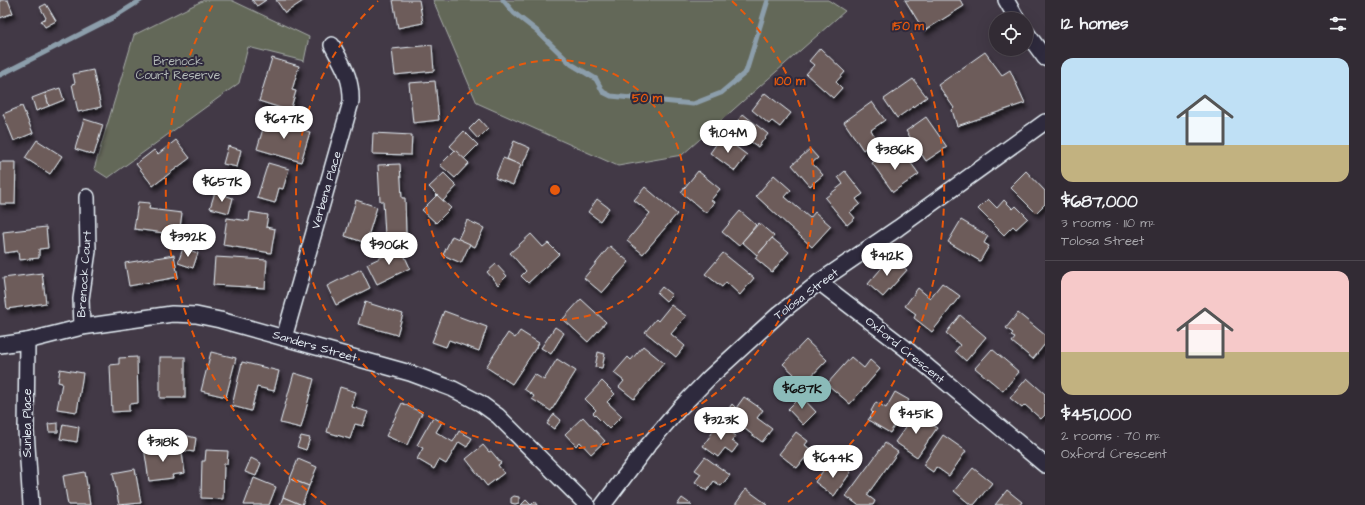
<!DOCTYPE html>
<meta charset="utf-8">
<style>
:root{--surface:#322b34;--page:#3a333c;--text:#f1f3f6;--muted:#a8a7ac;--line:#4d474f;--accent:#8bbbb9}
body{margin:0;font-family:"Architects Daughter",sans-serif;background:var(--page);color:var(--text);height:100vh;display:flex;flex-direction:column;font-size:15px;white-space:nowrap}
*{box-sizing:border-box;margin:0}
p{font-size:13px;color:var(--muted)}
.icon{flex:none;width:22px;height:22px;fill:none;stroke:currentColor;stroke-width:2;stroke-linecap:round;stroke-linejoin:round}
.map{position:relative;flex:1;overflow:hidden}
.drawer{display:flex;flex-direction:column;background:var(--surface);width:320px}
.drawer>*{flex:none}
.tools{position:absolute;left:989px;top:12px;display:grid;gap:8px}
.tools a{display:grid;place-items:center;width:44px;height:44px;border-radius:50%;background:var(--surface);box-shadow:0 4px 16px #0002,0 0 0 1px var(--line);font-size:20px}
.price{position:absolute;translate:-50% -34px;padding:0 9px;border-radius:14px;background:#fff;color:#222;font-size:13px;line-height:26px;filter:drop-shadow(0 1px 2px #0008)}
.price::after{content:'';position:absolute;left:50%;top:24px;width:12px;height:9px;margin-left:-6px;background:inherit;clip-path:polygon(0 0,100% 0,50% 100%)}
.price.on{background:var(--accent);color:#111}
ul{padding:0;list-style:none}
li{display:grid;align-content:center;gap:8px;height:212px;padding:0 16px}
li+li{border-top:1px solid var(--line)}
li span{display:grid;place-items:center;height:124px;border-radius:12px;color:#555}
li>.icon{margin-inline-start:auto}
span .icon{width:72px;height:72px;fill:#fffc;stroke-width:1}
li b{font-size:17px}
h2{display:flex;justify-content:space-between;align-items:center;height:48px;padding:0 16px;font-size:17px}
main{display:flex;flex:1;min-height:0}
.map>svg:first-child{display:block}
.green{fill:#646759;stroke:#a6aca8}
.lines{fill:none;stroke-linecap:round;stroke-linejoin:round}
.stream{stroke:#8c9eab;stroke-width:5}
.building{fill:#6d5b5a;stroke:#e8f1f8;filter:url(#shadow)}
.street-casing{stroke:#e8f1f8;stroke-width:18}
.street{stroke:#2f2a3d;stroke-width:15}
.ring{fill:none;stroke:#e8590c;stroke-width:2;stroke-dasharray:7 5}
.labels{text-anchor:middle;stroke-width:4;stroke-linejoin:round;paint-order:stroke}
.park-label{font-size:12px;fill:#b3bab8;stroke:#2f2a3d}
.street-label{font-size:12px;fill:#e8f1f8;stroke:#2f2a3d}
.centre{fill:#e8590c;stroke:#2f2a3d;stroke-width:2}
.ring-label{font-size:12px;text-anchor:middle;font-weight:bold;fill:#e8590c;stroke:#2f2a3d;stroke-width:4;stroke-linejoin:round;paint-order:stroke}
</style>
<main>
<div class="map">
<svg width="1045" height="505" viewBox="0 0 1045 505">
<defs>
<filter id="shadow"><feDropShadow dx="2.5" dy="4.5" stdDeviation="2" flood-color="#0009"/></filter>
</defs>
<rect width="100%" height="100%" fill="#423946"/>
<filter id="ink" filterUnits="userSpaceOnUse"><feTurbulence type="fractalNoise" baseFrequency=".025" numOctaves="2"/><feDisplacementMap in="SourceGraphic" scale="8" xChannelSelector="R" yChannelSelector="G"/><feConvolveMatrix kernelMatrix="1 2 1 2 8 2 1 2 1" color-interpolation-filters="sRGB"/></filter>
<g filter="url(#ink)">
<g class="green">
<polygon points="204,0 231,0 309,37 304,61 248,47 239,83 108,178 94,169 134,35"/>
<polygon points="433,0 828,0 845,11 682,155 618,166 477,103"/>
</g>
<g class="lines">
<g class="stream">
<polyline points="503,0 514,13 537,31 571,64 596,79 603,92 611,96 693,104 721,93 746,72 768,0"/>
<polyline points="0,75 114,17 141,0"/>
</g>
</g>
<g class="building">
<polygon points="0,0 8,0 13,13 0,18"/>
<polygon points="252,0 266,0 257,6"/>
<polygon points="276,0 302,0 303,1 285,13"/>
<polygon points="393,0 419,0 423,23 398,28"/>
<polygon points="905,0 960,0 964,6 924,31"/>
<polygon points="46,4 56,21 45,27 41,21 46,18 40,7"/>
<polygon points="432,45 434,71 395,75 392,49"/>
<polygon points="820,48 845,72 836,82 842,88 833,98 806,74 814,65 809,61"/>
<polygon points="985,52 1002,75 1010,70 1025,103 957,126 952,110 954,108 938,85"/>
<polygon points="272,58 299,66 292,90 296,91 290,111 259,101"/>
<polygon points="93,70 101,107 78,112 72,84 75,83 73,74"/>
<polygon points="913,79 927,97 897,118 884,99"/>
<polygon points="435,81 439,120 413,123 409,83"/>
<polygon points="60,88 64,100 49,106 45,93"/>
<polygon points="45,93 49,106 36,111 32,98"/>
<polygon points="765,93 791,113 780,127 772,121 769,124 752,110"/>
<polygon points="872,102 885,120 871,130 877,140 863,150 844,122"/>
<polygon points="22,106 33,133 14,141 3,114"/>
<polygon points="743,114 768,134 758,147 750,141 747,145 729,132"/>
<polygon points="926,117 947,147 926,161 906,131"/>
<polygon points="84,119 103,125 94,155 75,149"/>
<polygon points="266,119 310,132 301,162 257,149"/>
<polygon points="479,119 488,129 478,139 469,129"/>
<polygon points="464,131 478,145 464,159 450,146"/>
<polygon points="373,133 412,135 411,155 372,154"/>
<polygon points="722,136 747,155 735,171 710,153"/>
<polygon points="37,140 62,156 50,174 25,158"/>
<polygon points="176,140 190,158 153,186 136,164 154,150 158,154"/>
<polygon points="514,141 530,148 522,166 507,159"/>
<polygon points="228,146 241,150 237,167 223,164"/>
<polygon points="810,149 818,158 812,163 823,175 810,186 792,165"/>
<polygon points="455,150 469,163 455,178 440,165"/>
<polygon points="887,153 894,163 905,155 919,174 893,192 872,163"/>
<polygon points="503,158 521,165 513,185 495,178"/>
<polygon points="0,162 16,162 15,204 0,204"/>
<polygon points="268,163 289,169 283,189 279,188 275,203 257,198"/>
<polygon points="400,164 402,198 405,198 406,234 385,235 383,201 380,201 378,165"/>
<polygon points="698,171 720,189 711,200 714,202 706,213 681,192"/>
<polygon points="845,171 863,194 856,199 860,204 850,212 855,218 847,225 825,198 843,184 838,177"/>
<polygon points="1026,171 1045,191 1045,204 1036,213 1010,187"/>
<polygon points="444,173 457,186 443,201 429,187"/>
<polygon points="774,175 791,190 785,197 810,218 815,212 831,226 812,247 756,196"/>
<polygon points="645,187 677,214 643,254 627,241 650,213 634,200"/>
<polygon points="215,192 233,198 229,213 210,208"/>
<polygon points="437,195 451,208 436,223 422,210"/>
<polygon points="597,199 609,208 600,221 588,212"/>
<polygon points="988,199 997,208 1004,200 1013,209 1016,206 1028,218 1016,229 1013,226 1004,235 978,209"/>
<polygon points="356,200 377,207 366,243 345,236"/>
<polygon points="138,202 150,203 149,209 182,213 179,235 134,229"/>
<polygon points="740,211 756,225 739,246 722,232"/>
<polygon points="250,212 268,215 266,227 275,229 271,253 223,245 227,218 249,221"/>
<polygon points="467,220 484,228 475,247 458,239"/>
<polygon points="961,220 988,236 984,243 989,246 980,261 948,242"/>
<polygon points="759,223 774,236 757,255 742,242"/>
<polygon points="46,227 48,248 39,249 39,258 19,260 18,251 5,253 3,232"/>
<polygon points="531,234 543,247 548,243 559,254 528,283 521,276 526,271 510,253"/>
<polygon points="452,236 470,244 461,263 443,255"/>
<polygon points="772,238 789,252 772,272 755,258"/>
<polygon points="610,246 629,262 602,293 584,278"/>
<polygon points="183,248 198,253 193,268 178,263"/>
<polygon points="401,248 410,268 377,284 367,264"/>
<polygon points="723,253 754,278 740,295 726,282 722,287 705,274"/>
<polygon points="174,255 178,277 129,286 125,263"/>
<polygon points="215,257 267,260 265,288 213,285"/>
<polygon points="891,257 907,270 883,297 868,284"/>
<polygon points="496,264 507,276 498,285 487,272"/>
<polygon points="361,269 370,288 336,305 327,286"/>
<polygon points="42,273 46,303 7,309 3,278"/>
<polygon points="942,283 960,296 932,332 914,318 916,314 905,306 918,288 930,298"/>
<polygon points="662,287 672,295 666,301 657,293"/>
<polygon points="581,299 606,322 588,342 563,319"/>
<polygon points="365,302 403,314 397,335 358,324"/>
<polygon points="671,305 686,316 671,334 685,346 676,357 645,332 656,319 658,321"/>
<polygon points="444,311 487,327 479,351 449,340 446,347 432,342"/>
<polygon points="1018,313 1045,335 1045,344 1033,359 1012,342 1015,338 1011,336 1013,333 1006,328"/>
<polygon points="960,315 986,337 966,361 955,351 960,345 946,333"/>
<polygon points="555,327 564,333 551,354 541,348"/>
<polygon points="520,331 539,343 512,384 486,367 508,333 515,338"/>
<polygon points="806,340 827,360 793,395 783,386 794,374 783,364"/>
<polygon points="643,346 664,363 634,399 619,387 624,381 614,373 628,357 631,360"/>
<polygon points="992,349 1019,372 1003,391 975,368"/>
<polygon points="211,352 236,358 226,397 201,391"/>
<polygon points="598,352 605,354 602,368 595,367"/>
<polygon points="137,357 138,403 129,404 129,411 112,412 110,365 119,364 119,358"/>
<rect x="160" y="357" width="25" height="41"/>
<polygon points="851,357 864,368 870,360 880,369 850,404 827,384"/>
<polygon points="557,359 576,371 551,411 532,399 534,396 524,389 534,374 544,380"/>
<polygon points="242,362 279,371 274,391 257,387 251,411 232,406"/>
<polygon points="60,369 83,373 77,412 57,409 62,383 58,382"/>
<polygon points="294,373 314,379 301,428 280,423"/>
<polygon points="1027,378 1045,394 1045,415 1041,419 1025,405 1022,408 1010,398"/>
<polygon points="602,381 615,394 607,402 622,416 609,429 593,413 596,410 585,399"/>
<polygon points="340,387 356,392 352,407 368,412 363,426 355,424 350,439 327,432"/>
<polygon points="895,392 909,400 890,433 868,420 873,413 871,411 876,402 886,408"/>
<polygon points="801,396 816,412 803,425 788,409"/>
<polygon points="744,397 763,410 757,418 772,429 762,442 725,414 732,404 736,408"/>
<polygon points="402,403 422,413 407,445 386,436"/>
<polygon points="916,413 937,428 917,457 895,442"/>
<polygon points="554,414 561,420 554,429 547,424"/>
<polygon points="433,417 442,422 436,432 453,442 459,431 472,438 467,447 459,442 446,464 439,460 434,469 417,459 423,448 417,445"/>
<polygon points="583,417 605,441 591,454 580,442 576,446 565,434"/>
<polygon points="58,423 58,432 49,432 48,424"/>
<polygon points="719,423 736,436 732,441 738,445 732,453 725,448 718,457 703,446"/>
<polygon points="63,424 79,427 77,442 60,439"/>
<polygon points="796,432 808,441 805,445 811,450 797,468 779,454"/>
<polygon points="184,435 196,438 194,452 181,450"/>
<polygon points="943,435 966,451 949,476 936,467 933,472 923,465"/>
<polygon points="301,436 310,438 306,450 297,447"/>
<polygon points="885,443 898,452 867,495 875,501 873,505 858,505 846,496"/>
<polygon points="170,444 171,454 182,453 185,473 172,475 173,478 149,481 144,447"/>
<polygon points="483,445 489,452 491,451 501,463 498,465 504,473 487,486 466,459"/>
<polygon points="206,450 228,451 227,464 224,464 223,499 201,498 202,461 205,461"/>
<polygon points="705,457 730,475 721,486 714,481 707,491 695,482 701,474 695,470"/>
<polygon points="251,458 261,463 256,476 245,472"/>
<polygon points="298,459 317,467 309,486 290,479"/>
<polygon points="828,464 837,471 841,464 851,472 834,496 815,482"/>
<polygon points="973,468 992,483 974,505 971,505 954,491"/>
<polygon points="135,469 141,503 119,505 113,473"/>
<polygon points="85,472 90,505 68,505 63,476"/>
<polygon points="254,478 276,487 269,505 244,505"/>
<polygon points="290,479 309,486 302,505 283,497"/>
<polygon points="746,489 768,505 735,505"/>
<polygon points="1007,490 1022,502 1020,505 995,505"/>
<polygon points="514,496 519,497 519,503 515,504 511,503 511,498"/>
<polygon points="283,497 302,505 280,505"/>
<polygon points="682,498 692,505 677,505"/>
<polygon points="526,500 531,505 535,501 538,505 521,505"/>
</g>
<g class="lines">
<defs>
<g id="street">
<polyline points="1006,0 1017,19"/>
<polyline points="1026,32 1045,58"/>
<polyline points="819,282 905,348 1045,465"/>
<polyline points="82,327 81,299 88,251 87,197"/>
<path d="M284,338L351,102C352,78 343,66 332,45"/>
<polyline points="27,341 26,431 31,505"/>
<polyline points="0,345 27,341 82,327 172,314 196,315 220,320 410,373 453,389 480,403 498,416 587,505"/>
<polyline points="603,505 649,444 678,410 709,378 780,313 819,282 898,228 1045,122"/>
</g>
</defs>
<use href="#street" class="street-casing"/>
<use href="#street" class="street"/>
</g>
</g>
<g class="ring">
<circle cx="555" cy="190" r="130"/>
<path d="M732 1A259 259 0 1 1 378 1"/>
<path d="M326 505A389 389 0 0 1 215 1M895 1A389 389 0 0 1 784 505"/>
</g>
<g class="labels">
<g class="park-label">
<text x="178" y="65">Brenock<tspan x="178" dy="14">Court Reserve</tspan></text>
</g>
<g class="street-label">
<text transform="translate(326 190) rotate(-74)" y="4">Verbena Place</text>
<text transform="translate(84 274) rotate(-86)" y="4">Brenock Court</text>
<text transform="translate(806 294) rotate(-37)" y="4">Tolosa Street</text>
<text transform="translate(315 346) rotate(16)" y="4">Sanders Street</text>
<text transform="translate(905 350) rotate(39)" y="4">Oxford Crescent</text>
<text transform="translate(27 423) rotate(-90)" y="4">Sunlea Place</text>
</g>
</g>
<circle cx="555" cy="190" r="6" class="centre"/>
<g class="ring-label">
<text x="908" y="30">150 m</text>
<text x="790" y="85">100 m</text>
<text x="647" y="102">50 m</text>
</g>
</svg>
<div class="tools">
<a><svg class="icon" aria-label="locate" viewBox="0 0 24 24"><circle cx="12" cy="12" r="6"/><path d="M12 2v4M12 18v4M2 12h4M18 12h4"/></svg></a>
</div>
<b class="price" style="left:284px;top:140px">$647K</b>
<b class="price" style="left:728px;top:154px">$1.04M</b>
<b class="price" style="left:895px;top:171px">$386K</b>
<b class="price" style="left:222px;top:203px">$657K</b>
<b class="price" style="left:188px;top:258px">$392K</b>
<b class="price" style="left:389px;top:266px">$906K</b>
<b class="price" style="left:887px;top:277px">$412K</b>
<b class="price on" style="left:802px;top:410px">$687K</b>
<b class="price" style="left:916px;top:435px">$451K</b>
<b class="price" style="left:721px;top:441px">$323K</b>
<b class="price" style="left:163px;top:463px">$318K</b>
<b class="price" style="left:833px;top:479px">$644K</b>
</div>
<section class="drawer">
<h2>12 homes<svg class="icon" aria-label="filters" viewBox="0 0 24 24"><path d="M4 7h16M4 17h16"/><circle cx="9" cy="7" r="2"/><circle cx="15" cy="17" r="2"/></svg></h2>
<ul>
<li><span style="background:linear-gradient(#bfe0f5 70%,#c2b280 0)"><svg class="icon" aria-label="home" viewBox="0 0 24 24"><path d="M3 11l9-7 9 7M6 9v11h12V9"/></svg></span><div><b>$687,000</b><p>3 rooms · 110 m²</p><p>Tolosa Street</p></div></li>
<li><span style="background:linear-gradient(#f6c9c9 65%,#c2b280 0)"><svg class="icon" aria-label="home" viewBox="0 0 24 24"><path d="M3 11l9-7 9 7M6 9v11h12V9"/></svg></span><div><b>$451,000</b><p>2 rooms · 70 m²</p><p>Oxford Crescent</p></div></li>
</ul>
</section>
</main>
